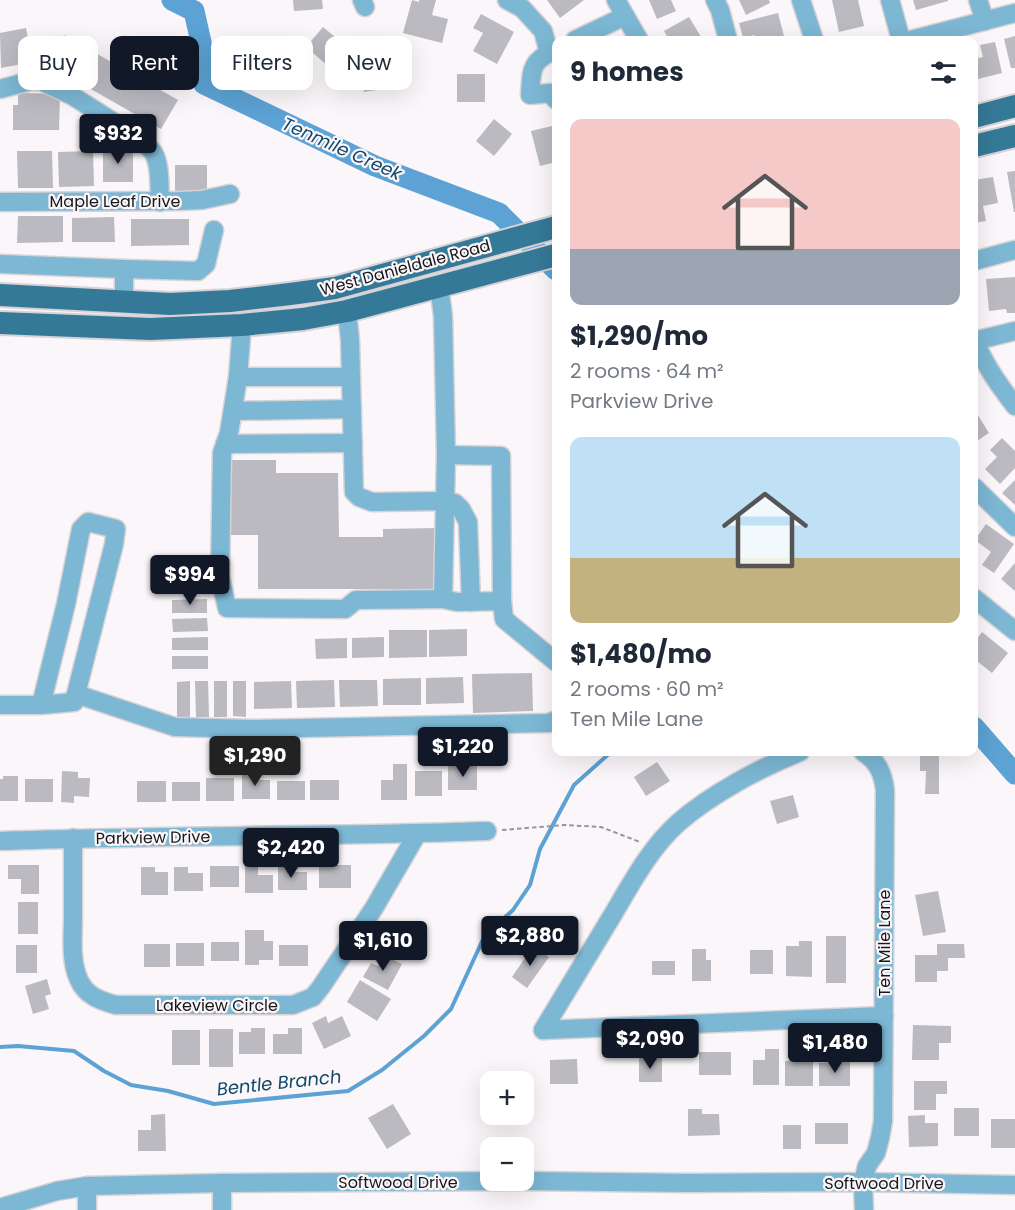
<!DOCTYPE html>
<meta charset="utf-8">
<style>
:root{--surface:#fff;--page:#f6f6f7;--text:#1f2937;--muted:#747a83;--accent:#111827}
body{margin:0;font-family:Poppins,sans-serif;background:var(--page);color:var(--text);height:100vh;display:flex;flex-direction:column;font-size:22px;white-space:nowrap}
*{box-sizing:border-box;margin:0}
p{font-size:20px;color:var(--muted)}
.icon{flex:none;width:33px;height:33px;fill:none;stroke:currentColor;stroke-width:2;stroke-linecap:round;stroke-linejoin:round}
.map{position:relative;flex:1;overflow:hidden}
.details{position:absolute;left:552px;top:36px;width:426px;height:720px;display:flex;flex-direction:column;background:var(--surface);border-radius:12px;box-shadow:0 6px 24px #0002}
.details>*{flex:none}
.guide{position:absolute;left:18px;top:36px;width:444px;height:54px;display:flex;gap:12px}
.tools{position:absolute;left:480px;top:1071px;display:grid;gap:12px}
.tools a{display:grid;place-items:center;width:54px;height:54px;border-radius:12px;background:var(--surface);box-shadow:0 6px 24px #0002;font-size:30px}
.price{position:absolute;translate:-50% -51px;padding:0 14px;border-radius:6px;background:var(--accent);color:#fff;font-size:20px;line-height:39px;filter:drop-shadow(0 2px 3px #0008)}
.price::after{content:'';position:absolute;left:50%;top:36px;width:18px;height:14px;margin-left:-9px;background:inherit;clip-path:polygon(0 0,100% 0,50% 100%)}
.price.active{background:#222;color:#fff}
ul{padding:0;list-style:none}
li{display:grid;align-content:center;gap:12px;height:318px;padding:0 18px}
li span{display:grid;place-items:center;height:186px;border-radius:12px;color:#555}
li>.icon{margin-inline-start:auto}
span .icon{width:108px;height:108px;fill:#fffc;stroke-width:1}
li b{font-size:26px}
h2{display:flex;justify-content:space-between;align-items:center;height:72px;padding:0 18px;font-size:26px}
.tag{padding:0 21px;border-radius:12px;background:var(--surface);box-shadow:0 6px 24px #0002;font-size:21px;line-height:54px}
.tag.active{background:var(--accent);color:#fff}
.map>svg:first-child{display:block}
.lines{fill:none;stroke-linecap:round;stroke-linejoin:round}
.stream{stroke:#5ca2d4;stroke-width:4}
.river{stroke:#5ca2d4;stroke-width:21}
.building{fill:#babac0}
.minor-casing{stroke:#d6d2d6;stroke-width:21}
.major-casing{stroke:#d6d2d6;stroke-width:26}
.path{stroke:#989598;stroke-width:2;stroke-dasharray:4.5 3;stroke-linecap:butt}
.minor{stroke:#7cb7d3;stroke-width:18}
.major{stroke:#357998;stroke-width:22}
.labels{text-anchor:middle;stroke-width:4.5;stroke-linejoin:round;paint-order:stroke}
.street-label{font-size:16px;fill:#181718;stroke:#faf6fa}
.water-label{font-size:18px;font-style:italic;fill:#11486a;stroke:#faf6fa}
</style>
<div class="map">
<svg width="1015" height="1210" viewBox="0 0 1015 1210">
<rect width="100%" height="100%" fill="#faf6fa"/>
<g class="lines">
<polyline class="stream" points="0,1047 18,1046 74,1051 104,1071 131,1085 168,1091 214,1104 348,1091 382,1070 424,1036 451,1009 485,935 513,910 530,885 540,849 574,785 611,752"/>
<g class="river">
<polyline points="172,0 194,11 201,42 204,84 375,166 499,213 556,270"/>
<polyline points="974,727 1015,774"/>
</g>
</g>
<g class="building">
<polygon points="293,0 322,0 323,9 294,11"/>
<polygon points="412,0 419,2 419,0 436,0 432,15 448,19 442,43 403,33"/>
<polygon points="547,0 584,0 560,18"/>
<polygon points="649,0 671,0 676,11 657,19"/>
<polygon points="739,0 769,0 770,3 746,15"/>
<polygon points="832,0 858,0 864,26 839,32"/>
<polygon points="913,0 948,0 948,1 916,10"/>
<polygon points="778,13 785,40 755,40 754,35 743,38 739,23"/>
<polygon points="481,14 514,32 497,64 473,51 483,33 473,28"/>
<polygon points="689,17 703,40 669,40 664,31"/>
<polygon points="323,27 353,52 335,72 306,47"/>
<polygon points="26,28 32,62 1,68 0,33"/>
<polygon points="64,35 178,100 161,129 47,64"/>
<polygon points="1015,36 1015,68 1011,68 1004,39"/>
<polygon points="995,42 1002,73 974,80 974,59 983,57 980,45"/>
<polygon points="396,48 400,76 374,80 376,90 364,92 360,64 383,60 381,50"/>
<rect x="457" y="74" width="28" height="28"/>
<polygon points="18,93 60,94 59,130 13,130 13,105 18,105"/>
<polygon points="494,119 512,134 494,156 476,141"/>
<polygon points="556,125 556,162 540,166 531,131"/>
<polygon points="103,148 133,149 133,182 103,182"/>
<polygon points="17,151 52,151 53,188 18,188"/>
<polygon points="93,151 94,186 59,187 58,152"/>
<rect x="175" y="165" width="32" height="31"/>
<polygon points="1015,171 1015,212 1014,212 1007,172"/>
<polygon points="993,177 998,203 983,206 986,221 974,223 974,180"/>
<polygon points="18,216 63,216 63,242 17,243"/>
<polygon points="114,217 115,242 72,242 72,218"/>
<polygon points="131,219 189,219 189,245 131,246"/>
<polygon points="1015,277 1015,313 1007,313 1006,309 989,311 986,279"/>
<polygon points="974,409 989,433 974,443"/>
<polygon points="1002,438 1015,451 1015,468 1000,484 985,469 997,457 990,450"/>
<polygon points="231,460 276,460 276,473 338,473 339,537 383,537 383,529 439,528 439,589 258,589 258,535 231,535"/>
<polygon points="1015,480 1015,505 1002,493"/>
<polygon points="986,524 1014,544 994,573 982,565 991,552 975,540"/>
<polygon points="1015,563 1015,591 1001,579"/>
<polygon points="207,599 207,613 172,613 172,600"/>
<polygon points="207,618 208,631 173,632 172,619"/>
<polygon points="467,629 467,656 429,657 429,630"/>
<polygon points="389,630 427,630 427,657 389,658"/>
<polygon points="982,632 1008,653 992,673 977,661 974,665 974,643"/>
<polygon points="208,637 208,650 172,650 172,638"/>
<polygon points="384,637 384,657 352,658 352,638"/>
<polygon points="347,638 347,658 316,659 315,639"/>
<rect x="172" y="656" width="36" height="13"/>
<polygon points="532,673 533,711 473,713 472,674"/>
<polygon points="463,677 464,703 426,704 426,678"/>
<polygon points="421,678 421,705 383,705 383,679"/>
<polygon points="334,680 335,707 297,708 296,681"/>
<polygon points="339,680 377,680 378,706 340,707"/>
<polygon points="190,681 190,717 177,717 177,682"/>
<polygon points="195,681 208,681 209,717 196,717"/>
<rect x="214" y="681" width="13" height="36"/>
<polygon points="233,681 246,681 246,717 233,716"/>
<polygon points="291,681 292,708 254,709 254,682"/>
<polygon points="920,752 939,752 939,794 925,794 926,771 920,771"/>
<polygon points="657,762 670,781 646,796 634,777"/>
<polygon points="393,764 407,764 407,800 381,800 381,780 393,780"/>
<rect x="448" y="766" width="29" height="24"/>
<polygon points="62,771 78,772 78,778 90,778 89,797 74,796 74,803 61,802"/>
<rect x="415" y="771" width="27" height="25"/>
<polygon points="242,772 256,772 256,780 270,780 270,799 242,799"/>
<polygon points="3,776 18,776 18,801 0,801 0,779 3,779"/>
<rect x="206" y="778" width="28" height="23"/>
<rect x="25" y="779" width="28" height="23"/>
<rect x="310" y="780" width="29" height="20"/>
<rect x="137" y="781" width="29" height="21"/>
<rect x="277" y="781" width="28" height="19"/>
<rect x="172" y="782" width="28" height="19"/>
<polygon points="793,795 799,817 777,824 770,801"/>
<polygon points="8,865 39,865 39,894 21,894 21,879 8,879"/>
<rect x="319" y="865" width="32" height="23"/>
<rect x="210" y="866" width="29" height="21"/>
<polygon points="245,866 258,866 258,875 273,875 273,893 245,893"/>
<polygon points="278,866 292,866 292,872 307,872 307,890 278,890"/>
<polygon points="141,867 155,867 155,872 168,872 168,895 141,895"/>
<polygon points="174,867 188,867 188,873 203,873 203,891 174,891"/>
<polygon points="938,891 946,932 923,936 915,895"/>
<rect x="18" y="902" width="20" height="32"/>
<polygon points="397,923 418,935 404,960 383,949"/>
<polygon points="245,930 264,930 264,941 273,941 273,960 259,960 259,965 245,965"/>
<rect x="826" y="936" width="20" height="47"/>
<polygon points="799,941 812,941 812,977 786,976 786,946 799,946"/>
<rect x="211" y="942" width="28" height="19"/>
<rect x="176" y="943" width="28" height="23"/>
<rect x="144" y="944" width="26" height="23"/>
<polygon points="937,944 964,944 965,958 948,958 948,971 937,971 937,982 915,982 915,955 937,955"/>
<rect x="16" y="945" width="21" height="28"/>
<rect x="279" y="945" width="29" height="21"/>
<polygon points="533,946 549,957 527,988 512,977"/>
<polygon points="692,949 706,949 706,960 711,960 711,981 692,981"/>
<rect x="750" y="950" width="23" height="24"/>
<polygon points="384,955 402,964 388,990 363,977 371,963 378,966"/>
<rect x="652" y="961" width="23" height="14"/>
<polygon points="47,979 51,994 45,996 49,1009 33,1014 25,986"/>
<polygon points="360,980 391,999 377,1021 347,1002"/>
<polygon points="326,1016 328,1023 342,1016 351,1036 324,1049 312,1023"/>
<polygon points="913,1025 951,1026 951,1043 939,1043 939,1060 912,1060"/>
<polygon points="251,1028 265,1028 265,1054 239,1054 239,1032 251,1032"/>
<polygon points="288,1028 302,1028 302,1054 273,1054 273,1034 288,1034"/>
<rect x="209" y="1029" width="24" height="38"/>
<rect x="172" y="1030" width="28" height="35"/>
<polygon points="765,1049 779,1049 779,1085 753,1085 753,1060 765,1060"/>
<rect x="699" y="1052" width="32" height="23"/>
<rect x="639" y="1057" width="23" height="25"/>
<polygon points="577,1059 578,1084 550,1084 550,1060"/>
<rect x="785" y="1061" width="28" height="25"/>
<polygon points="850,1062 850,1086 819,1086 819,1063"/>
<polygon points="914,1081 947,1081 947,1094 936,1094 936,1110 914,1110"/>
<polygon points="393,1104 411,1134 387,1149 368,1118"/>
<rect x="954" y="1108" width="25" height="28"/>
<polygon points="688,1109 702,1109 702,1114 719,1114 720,1135 688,1136"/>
<polygon points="165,1114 166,1151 138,1151 138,1130 151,1130 151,1115"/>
<polygon points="925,1115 925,1123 938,1123 938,1146 909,1147 908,1116"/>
<rect x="991" y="1119" width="24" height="29"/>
<rect x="815" y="1123" width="33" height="21"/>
<rect x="783" y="1125" width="18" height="24"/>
</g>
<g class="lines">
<defs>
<g id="minor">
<polyline points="362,0 365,7"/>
<polyline points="507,0 522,8 543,31 549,53"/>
<polyline points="616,0 639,40"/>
<polyline points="715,0 720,10 728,40"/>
<polyline points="801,0 814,40"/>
<polyline points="890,0 901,40"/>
<polyline points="978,0 985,21"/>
<polyline points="575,40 625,16"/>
<polyline points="911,40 1015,13"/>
<path d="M556,49C530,62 532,68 530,95L550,93L556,100"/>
<path d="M0,89L30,81H41L71,95L139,138C144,142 149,147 153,152C161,165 159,187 160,202"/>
<polyline points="0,202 179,201 202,200 230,194"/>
<polyline points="974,261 1015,250"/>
<polyline points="0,264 124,269 124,301"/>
<polyline points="124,269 198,271 206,264 214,230"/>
<polyline points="347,311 350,340 354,492 359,497 372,502 445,501 455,503 461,509 468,522 471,602"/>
<polyline points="242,325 238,377 229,433 222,453 220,576 227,608 345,609 356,600 443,599 446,455 443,316 439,286"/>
<path d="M974,339C984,364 999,385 1015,406"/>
<polyline points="974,341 1015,331"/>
<polyline points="238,377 351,377"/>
<polyline points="233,411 352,409"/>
<polyline points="225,444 353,443"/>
<polyline points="974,487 1015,527"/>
<polyline points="974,598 1015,631"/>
<polyline points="443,599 457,602 502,601 501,456 446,455"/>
<polyline points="502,601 504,619 556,662"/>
<polyline points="76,694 175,727 252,729 549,723 556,720"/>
<polyline points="0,705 41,705 74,702 114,544 116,529 88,522 81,529 66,604 41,705"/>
<path d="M863,752C878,761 883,774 885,790L883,1121L880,1138L876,1153L867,1166L863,1182L864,1210"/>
<path d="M73,838C73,864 73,890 73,916C73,937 70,961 79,980C86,996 101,1001 116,1005H293L313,997L321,987L374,908L417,834"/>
<path d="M0,841C162,835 325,837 487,831"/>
<path d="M543,1030C566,992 589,954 612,916C631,884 650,848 678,823C711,794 760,768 800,752"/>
<polyline points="543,1030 884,1016"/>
<polyline points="222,1183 222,1210"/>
<polyline points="0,1208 57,1191 87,1186 222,1183 524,1181 687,1183 863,1182 1015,1185"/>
<polyline points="87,1210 87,1186"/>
</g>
<g id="major">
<polyline points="974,117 1015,106"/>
<polyline points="974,146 1015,136"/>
<polyline points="0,295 170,304 230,301 290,294 335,288 556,227"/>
<polyline points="0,323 150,329 242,325 303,319 347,311 556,255"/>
</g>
</defs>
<use href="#minor" class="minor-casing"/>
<use href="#major" class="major-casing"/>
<polyline class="path" points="502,830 565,825 601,827 640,842"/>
<use href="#minor" class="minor"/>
<use href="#major" class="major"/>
</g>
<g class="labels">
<g class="street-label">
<text x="115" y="207">Maple Leaf Drive</text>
<text transform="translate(405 267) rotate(-15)" y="6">West Danieldale Road</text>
<text transform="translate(153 837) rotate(-1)" y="6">Parkview Drive</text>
<text transform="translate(884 943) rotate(-90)" y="6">Ten Mile Lane</text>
<text x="217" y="1011">Lakeview Circle</text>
<text x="398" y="1188">Softwood Drive</text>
<text x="884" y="1189">Softwood Drive</text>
</g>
<g class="water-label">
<text transform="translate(342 149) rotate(24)" y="6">Tenmile Creek</text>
<text transform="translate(279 1083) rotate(-6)" y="6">Bentle Branch</text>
</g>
</g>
</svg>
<div class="tools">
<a>+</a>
<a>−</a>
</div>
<b class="price" style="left:118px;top:165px">$932</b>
<b class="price" style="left:190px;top:606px">$994</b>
<b class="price" style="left:463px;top:778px">$1,220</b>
<b class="price active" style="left:255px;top:787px">$1,290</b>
<b class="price" style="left:291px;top:879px">$2,420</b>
<b class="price" style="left:530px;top:967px">$2,880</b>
<b class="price" style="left:383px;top:972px">$1,610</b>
<b class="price" style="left:650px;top:1070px">$2,090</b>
<b class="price" style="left:835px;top:1074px">$1,480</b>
<div class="guide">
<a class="tag">Buy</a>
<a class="tag active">Rent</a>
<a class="tag">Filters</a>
<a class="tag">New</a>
</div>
<section class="details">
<h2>9 homes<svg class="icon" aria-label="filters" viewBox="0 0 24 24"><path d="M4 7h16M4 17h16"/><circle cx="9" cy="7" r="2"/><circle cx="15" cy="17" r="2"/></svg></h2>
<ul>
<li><span style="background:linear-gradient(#f6c9c9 70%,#9aa5b1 0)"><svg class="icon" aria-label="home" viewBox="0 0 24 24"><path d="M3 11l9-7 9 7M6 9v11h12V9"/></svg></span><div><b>$1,290/mo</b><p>2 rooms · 64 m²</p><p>Parkview Drive</p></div></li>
<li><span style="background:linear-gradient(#bfe0f5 65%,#c2b280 0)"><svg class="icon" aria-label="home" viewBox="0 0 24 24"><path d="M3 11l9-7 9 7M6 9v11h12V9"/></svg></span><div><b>$1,480/mo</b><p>2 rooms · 60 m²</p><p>Ten Mile Lane</p></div></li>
</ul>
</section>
</div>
